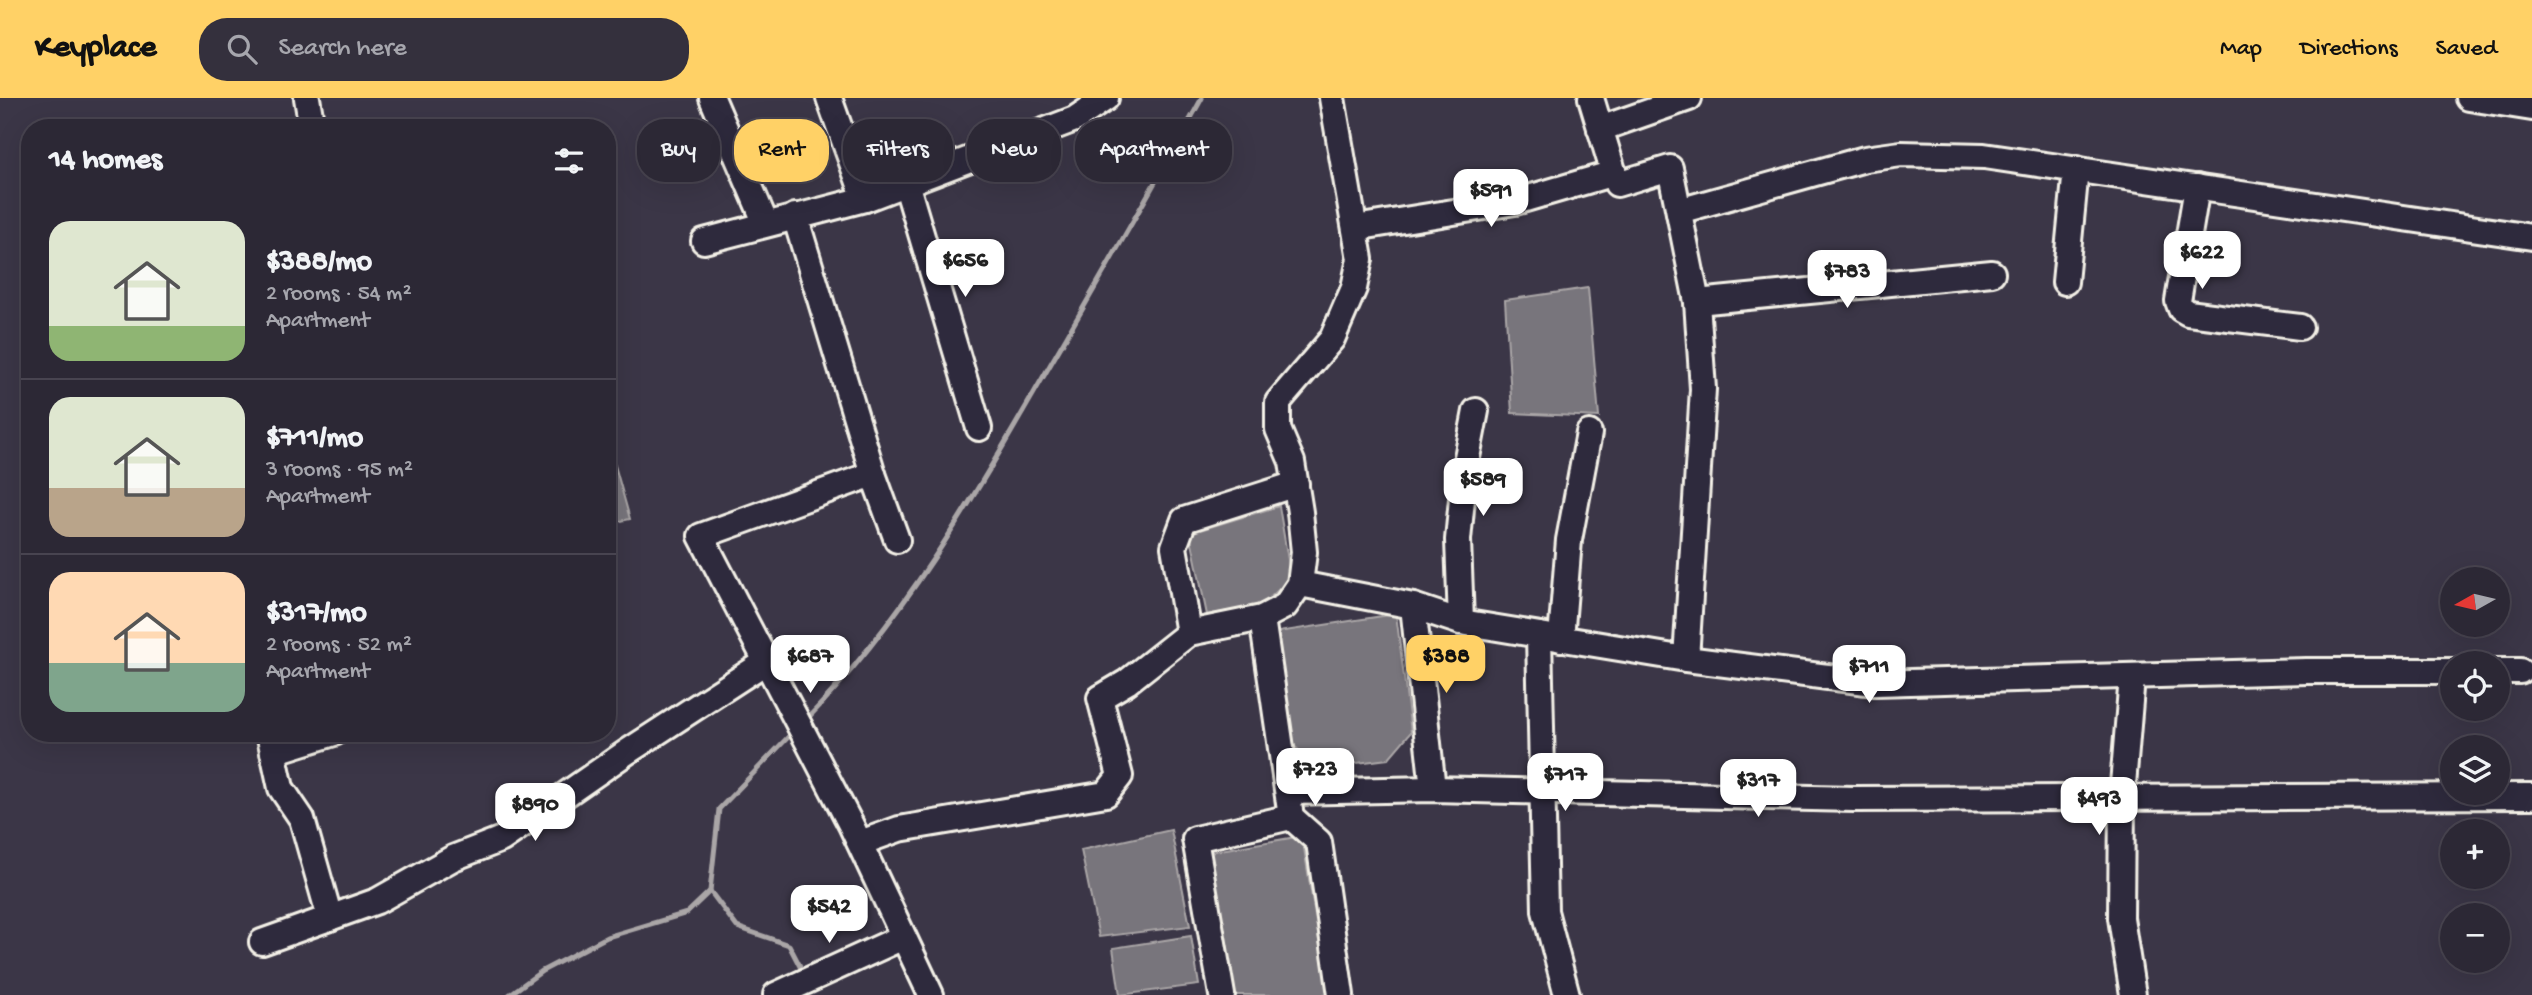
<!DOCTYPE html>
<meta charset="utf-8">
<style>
:root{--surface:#2c2835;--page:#34303d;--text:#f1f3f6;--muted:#a6a6ad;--line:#484450;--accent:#ffd166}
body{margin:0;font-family:"Gochi Hand",sans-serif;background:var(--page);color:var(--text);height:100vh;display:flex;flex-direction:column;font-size:26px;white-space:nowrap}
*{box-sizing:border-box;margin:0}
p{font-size:23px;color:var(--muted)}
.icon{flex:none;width:38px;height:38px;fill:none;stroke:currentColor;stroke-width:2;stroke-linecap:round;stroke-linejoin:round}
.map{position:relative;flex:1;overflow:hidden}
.drawer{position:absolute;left:21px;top:21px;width:595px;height:623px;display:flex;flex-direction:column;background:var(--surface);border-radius:28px;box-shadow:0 7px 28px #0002,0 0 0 2px var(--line)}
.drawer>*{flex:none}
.top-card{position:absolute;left:637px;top:21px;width:665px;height:63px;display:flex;gap:14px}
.needle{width:46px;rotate:262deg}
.fabs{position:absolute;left:2440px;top:469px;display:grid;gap:14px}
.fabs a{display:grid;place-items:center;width:70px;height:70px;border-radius:50%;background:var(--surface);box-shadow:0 7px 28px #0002,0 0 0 2px var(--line);font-size:35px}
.price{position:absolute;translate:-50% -60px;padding:0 16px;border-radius:14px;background:#fff;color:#222;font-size:23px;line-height:46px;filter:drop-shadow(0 2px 4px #0008)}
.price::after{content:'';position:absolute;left:50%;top:42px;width:21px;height:16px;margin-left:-10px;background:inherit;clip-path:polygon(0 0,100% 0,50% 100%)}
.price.on{background:var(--accent);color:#111}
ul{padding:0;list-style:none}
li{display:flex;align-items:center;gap:21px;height:175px;padding:0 28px}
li+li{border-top:2px solid var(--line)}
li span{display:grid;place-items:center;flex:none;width:196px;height:140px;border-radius:21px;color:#555}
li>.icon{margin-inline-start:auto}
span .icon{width:84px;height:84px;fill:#fffc;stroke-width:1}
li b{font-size:30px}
h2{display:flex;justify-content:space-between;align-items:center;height:84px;padding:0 28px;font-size:30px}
.pill{padding:0 24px;border-radius:28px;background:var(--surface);box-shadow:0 7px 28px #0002,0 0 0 2px var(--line);font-size:24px;line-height:63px}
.pill.on{background:var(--accent);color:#111}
header{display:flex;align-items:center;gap:42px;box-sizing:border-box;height:98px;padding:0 35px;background:var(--accent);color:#111}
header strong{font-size:33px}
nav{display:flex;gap:38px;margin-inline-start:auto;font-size:24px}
.search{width:490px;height:63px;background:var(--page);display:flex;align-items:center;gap:18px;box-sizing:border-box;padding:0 24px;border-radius:28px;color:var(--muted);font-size:26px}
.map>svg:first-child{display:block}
.water{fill:#78747b;stroke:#aaa6a7;stroke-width:2}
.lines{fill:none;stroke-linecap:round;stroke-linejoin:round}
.stream{stroke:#aaa6a7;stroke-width:5}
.minor-casing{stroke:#f4f1e8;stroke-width:30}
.minor{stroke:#2f2a3d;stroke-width:24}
</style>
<header>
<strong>Keyplace</strong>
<div class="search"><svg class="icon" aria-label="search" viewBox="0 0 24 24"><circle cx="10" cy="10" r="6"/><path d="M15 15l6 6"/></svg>Search here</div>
<nav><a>Map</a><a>Directions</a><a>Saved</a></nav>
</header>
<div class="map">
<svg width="2532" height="897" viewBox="0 0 2532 897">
<rect width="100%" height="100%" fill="#3b3647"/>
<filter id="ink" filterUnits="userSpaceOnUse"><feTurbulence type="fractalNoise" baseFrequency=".0143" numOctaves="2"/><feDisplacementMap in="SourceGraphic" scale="14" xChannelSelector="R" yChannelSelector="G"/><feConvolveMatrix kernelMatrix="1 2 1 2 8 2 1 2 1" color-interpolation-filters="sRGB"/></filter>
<g filter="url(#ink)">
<g class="water">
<polygon points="1588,190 1599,319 1512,315 1505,202"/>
<polygon points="607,339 630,421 607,426"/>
<polygon points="1279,408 1291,480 1262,507 1207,517 1190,435"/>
<polygon points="1396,516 1411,634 1388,661 1318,670 1289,643 1278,534"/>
<polygon points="1171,732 1190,828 1099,839 1081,752"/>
<polygon points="1302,738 1328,897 1233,897 1209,754"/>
<polygon points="1191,838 1199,887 1120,897 1113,850"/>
</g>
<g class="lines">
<g class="stream">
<path d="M804,624C902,524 973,401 1042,281C1096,188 1150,95 1202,0"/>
<polyline points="710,793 737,829 789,847 805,878"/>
<polyline points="509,897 542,873 607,839 687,815 710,793 719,711 794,633"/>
</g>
<defs>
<g id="minor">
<polyline points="307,0 312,30"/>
<polyline points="712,0 766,126"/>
<polyline points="829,0 865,101"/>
<polyline points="1591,0 1617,86 1670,70 1697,204 1703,291 1686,561"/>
<polyline points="2469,0 2532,10"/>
<polyline points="1600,31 1689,0"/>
<polyline points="906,85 979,330"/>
<polyline points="2197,89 2178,203 2181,211 2188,215 2300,229"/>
<polyline points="1679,113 1865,61 1901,56 1984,58 2532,139"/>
<polyline points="795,118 873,376 897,442"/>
<polyline points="1355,130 1515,104 1614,75"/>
<polyline points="704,143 865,101 1075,21 1106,0"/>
<polyline points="2065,184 2076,71"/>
<polyline points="1697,204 1992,175"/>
<polyline points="873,376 701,438 851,727 931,897"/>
<polyline points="1300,486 1413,508 1461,524 1686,561 1875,585 2307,573 2452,573"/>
<polyline points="1413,508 1433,691"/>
<polyline points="1262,520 1291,719 1319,744 1341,897"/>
<polyline points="1461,524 1458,442 1465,370 1476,313"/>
<polyline points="1189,535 1174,449 1184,422 1296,386"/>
<polyline points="1539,537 1545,813 1567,897"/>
<polyline points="1561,541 1569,442 1589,335"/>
<polyline points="2497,573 2520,573"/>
<polyline points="2132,579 2122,699 2121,820 2133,897"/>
<polyline points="269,635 281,690 302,721 330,820"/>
<polyline points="273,654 334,635"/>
<polyline points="1288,694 1433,691 1854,701 2532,698"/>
<polyline points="860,745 899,731 1106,696 1120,678 1100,600 1127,584 1189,535 1262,520 1285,508 1300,486 1304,454 1300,414 1292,364 1278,331 1278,304 1332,241 1354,190 1360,161 1332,0"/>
<polyline points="262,844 377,803 453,760 502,741 627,654 767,563"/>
<polyline points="776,897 903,839"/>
<polyline points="1222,897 1195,741 1291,719"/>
</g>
</defs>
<use href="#minor" class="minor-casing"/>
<use href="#minor" class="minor"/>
</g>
</g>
</svg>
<div class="fabs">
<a><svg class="needle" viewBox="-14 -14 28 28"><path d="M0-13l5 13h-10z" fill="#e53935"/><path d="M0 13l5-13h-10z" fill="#a6a6ad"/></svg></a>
<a><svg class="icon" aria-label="locate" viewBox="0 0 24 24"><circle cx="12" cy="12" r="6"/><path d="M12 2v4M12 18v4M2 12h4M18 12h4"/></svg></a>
<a><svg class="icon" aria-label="layers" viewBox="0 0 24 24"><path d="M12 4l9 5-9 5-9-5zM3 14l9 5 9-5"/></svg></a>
<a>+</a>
<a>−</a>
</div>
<b class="price" style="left:1491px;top:131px">$591</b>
<b class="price" style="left:2202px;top:193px">$622</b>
<b class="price" style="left:965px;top:201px">$656</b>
<b class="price" style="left:1847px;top:212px">$783</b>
<b class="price" style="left:1483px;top:420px">$589</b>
<b class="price" style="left:810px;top:597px">$687</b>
<b class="price on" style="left:1446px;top:597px">$388</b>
<b class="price" style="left:1869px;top:607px">$711</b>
<b class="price" style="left:1315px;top:710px">$723</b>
<b class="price" style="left:1565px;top:715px">$717</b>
<b class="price" style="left:1758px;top:721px">$317</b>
<b class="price" style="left:2099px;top:739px">$493</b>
<b class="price" style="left:535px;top:745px">$890</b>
<b class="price" style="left:829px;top:847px">$542</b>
<div class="top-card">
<a class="pill">Buy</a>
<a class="pill on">Rent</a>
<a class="pill">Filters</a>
<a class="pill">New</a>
<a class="pill">Apartment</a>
</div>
<section class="drawer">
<h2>14 homes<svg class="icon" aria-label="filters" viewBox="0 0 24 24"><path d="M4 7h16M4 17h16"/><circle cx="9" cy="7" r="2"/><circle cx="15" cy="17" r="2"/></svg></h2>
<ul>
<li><span style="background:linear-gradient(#dfe7d0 75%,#8fb573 0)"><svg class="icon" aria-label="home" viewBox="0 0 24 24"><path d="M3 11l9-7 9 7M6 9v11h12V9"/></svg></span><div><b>$388/mo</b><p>2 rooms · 54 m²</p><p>Apartment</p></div></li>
<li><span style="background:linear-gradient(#dfe7d0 65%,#b9a48a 0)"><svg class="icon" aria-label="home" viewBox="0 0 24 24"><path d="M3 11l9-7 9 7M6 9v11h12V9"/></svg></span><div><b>$711/mo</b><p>3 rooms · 95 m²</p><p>Apartment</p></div></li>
<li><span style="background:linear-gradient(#ffd9b3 65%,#7fa58c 0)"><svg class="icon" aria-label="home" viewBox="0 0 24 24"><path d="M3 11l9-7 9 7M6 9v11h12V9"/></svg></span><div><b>$317/mo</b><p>2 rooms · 52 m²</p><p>Apartment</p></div></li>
</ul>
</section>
</div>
